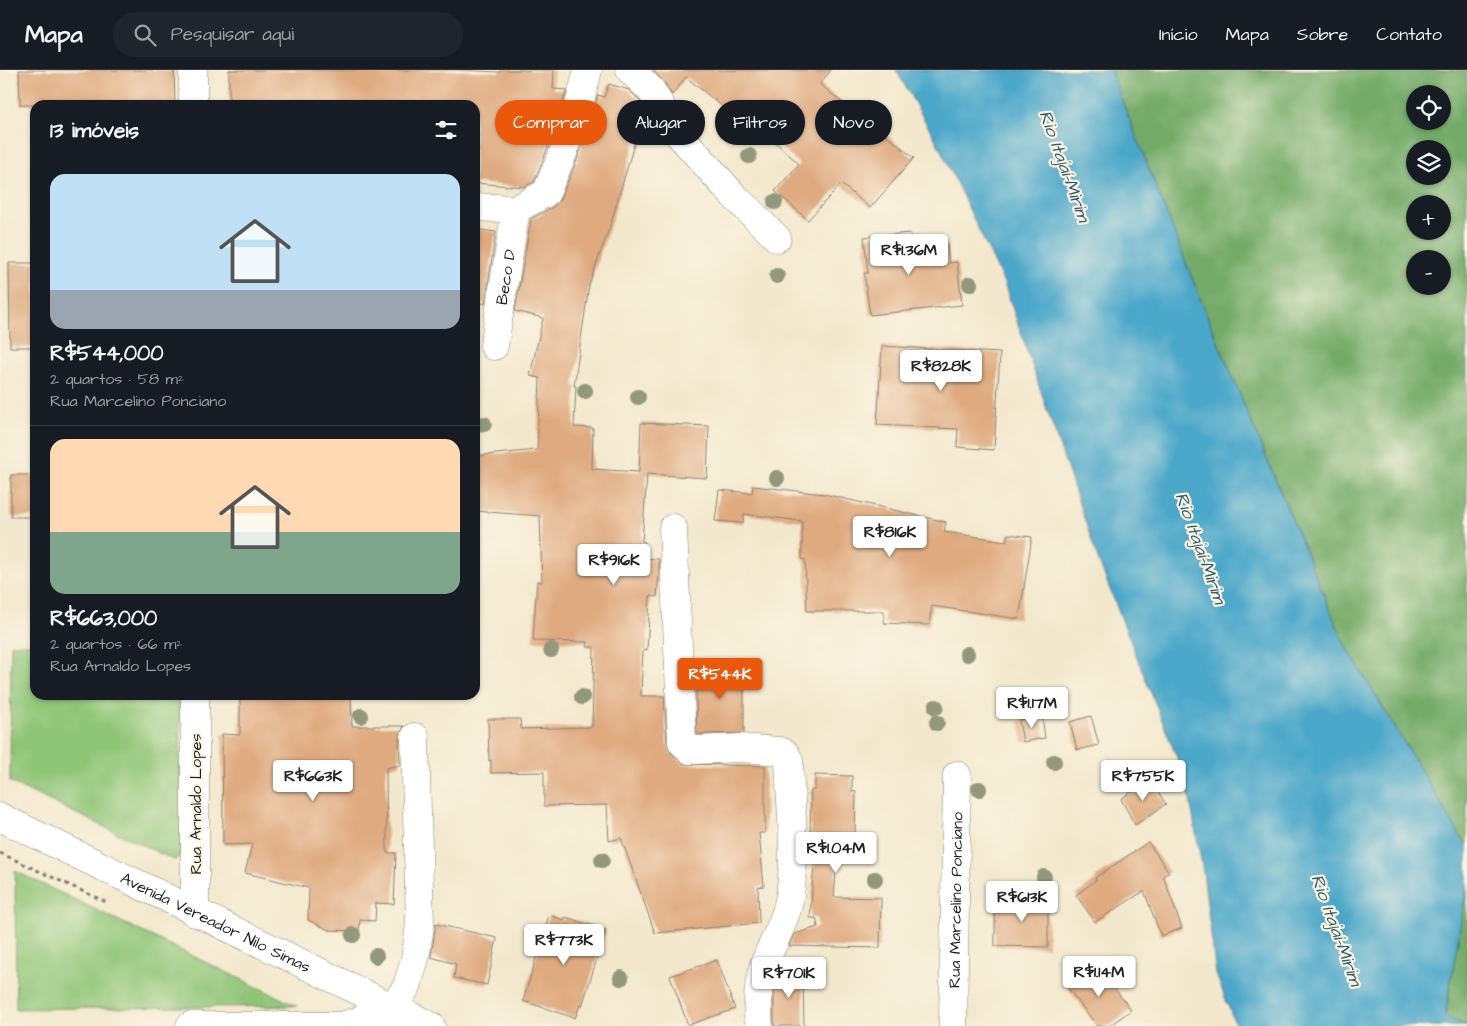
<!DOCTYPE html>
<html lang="pt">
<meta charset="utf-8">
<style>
:root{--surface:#171b24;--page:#20242c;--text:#f1f3f6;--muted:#9ea1a6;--line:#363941;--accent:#ea580c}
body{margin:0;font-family:"Architects Daughter",sans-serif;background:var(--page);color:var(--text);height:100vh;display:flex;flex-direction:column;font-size:19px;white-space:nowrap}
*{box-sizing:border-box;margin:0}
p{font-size:16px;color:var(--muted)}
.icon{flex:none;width:28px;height:28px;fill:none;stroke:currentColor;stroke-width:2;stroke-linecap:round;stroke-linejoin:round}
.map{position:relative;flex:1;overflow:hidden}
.sheet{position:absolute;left:30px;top:30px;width:450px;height:600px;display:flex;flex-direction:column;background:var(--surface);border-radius:15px;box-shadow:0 1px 4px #0004}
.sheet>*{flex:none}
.top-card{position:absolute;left:495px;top:30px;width:475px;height:45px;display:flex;gap:10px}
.fabs{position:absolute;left:1406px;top:15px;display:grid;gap:10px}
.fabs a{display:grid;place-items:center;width:45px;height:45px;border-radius:50%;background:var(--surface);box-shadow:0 1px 4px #0004;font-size:25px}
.price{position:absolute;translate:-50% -42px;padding:0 11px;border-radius:5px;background:#fff;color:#222;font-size:16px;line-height:32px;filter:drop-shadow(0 1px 2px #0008)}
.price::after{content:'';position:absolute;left:50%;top:30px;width:15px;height:11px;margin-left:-8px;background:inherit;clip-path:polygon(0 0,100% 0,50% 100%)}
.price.selected{background:var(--accent);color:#fff}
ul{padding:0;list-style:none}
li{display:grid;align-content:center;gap:10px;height:265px;padding:0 20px}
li+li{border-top:1px solid var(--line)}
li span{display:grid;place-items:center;height:155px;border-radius:15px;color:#555}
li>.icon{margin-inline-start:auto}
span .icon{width:90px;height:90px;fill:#fffc;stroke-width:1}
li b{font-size:21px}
h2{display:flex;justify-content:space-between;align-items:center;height:60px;padding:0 20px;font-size:21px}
.tag{padding:0 18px;border-radius:22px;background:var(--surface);box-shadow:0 1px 4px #0004;font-size:18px;line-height:45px}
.tag.selected{background:var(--accent);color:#fff}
header{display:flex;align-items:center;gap:30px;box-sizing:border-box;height:70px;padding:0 25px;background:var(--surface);border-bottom:1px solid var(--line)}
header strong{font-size:24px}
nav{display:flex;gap:28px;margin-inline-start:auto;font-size:18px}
.search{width:350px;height:45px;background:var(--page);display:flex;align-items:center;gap:12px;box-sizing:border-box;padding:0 18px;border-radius:28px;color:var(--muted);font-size:19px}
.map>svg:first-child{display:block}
.green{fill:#8fc577;stroke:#56704a}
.forest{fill:#73aa68;stroke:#486342;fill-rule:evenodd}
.water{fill:#4ba7c9;stroke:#346272}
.building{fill:#dfaa80}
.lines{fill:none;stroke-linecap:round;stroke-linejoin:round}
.minor-casing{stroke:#888274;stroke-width:29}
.major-casing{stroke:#888274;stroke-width:29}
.path{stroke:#888274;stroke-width:3;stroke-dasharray:4 4;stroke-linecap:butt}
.minor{stroke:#fff;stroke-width:28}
.major{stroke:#fff;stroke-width:28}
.tree{fill:#93987d}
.labels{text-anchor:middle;stroke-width:4.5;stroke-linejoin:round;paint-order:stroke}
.street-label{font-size:16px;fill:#1c1c1c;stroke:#fcf5e5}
.water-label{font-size:18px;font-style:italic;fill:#315b6a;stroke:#fcf5e5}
</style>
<header>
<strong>Mapa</strong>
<div class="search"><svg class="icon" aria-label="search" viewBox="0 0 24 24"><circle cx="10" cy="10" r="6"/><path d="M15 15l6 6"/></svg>Pesquisar aqui</div>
<nav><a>Início</a><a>Mapa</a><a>Sobre</a><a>Contato</a></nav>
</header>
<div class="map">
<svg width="1467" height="956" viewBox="0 0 1467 956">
<rect width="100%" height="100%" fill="#fcf5e5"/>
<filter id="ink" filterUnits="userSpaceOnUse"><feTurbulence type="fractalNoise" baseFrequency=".02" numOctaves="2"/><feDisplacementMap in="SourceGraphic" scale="10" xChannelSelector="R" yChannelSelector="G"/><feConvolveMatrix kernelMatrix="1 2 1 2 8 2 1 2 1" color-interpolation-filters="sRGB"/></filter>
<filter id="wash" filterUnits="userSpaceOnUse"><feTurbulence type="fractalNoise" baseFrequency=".0096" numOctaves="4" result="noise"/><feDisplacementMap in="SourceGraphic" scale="20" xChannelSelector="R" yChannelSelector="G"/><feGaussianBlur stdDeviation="1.12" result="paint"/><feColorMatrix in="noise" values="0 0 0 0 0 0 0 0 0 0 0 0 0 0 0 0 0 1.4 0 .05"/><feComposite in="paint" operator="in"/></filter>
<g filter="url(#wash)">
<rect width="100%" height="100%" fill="#f3e8cd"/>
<g class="green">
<polygon points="11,574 35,574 35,625 180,625 181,780 178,788 174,790 10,712"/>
<polygon points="15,801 297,936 16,939"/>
</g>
<g class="forest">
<path d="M1110,0H1467V777L1343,571L1205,241ZM1415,24H1442V51H1415ZM1415,79H1442V106H1415ZM1415,134H1442V161H1415ZM1415,189H1442V216H1415Z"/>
<polygon points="1467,815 1467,955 1445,948"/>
</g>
<polygon class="water" points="896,0 1110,0 1205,241 1343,571 1467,777 1467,815 1445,947 1467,956 1236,956 1216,904 1203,802 1187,713 1099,492 1004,213 937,72"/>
<g id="blocks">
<g class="building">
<polygon points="19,0 174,0 175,35 20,35"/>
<polygon points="229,0 457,0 500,2 500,0 554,0 553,19 567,20 548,77 534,112 523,117 475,113 475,35 229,35"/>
<polygon points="653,0 831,0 820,14 882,66 884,63 914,88 870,138 841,114 808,150 775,121 799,94 761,59 757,65 686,7 672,25 664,12"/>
<polygon points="609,14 629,20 639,30 651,50 644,58 640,54 611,153 589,215 574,316 576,316 574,357 593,358 592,399 639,402 641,353 709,356 707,408 647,404 642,471 645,472 643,488 659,489 659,501 657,527 650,526 647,580 643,580 641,626 664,626 667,673 671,683 684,694 765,696 765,763 759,763 764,816 758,817 759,853 655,863 621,768 609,771 607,735 544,736 544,702 491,703 491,690 489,691 488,649 520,649 521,659 592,657 594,577 587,577 588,572 533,571 537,511 542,512 540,446 475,441 475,386 537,380 540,308 530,306 543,248 515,241 531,149 553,137 560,129 578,88 598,25 604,27"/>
<polygon points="475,159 496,162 485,234 475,231"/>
<polygon points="910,163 912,178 947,174 949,193 957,192 962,235 870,245 864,203 868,203 864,167"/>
<polygon points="9,193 35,193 35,277 10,277"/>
<polygon points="882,276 1000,283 994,380 957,377 958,359 877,355"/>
<rect x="11" y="405" width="24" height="42"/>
<polygon points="753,416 824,424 946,452 944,462 1006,471 1008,464 1032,467 1019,549 932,536 929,555 884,553 884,541 807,541 805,490 802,489 802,451 744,444 743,453 715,451 719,420 752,423"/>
<polygon points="700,595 744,596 744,663 697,664 696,626 697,600 700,600"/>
<polygon points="240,625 351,625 352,656 404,656 399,667 400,695 386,698 387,783 396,783 394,834 376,833 375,851 360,850 359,861 329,860 308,850 309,818 245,803 252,774 223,775 222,664 240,665"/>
<polygon points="1042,646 1045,668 1023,672 1019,650"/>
<polygon points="1091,646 1099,675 1077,680 1070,652"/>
<polygon points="815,705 852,706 852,722 856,721 855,766 839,765 834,827 881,828 880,878 789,876 794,864 818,857 816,848 810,848 816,765 810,765 811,720 815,720"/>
<polygon points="1149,709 1166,734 1135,755 1121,729"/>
<polygon points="1148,772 1169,802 1163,806 1182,858 1161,866 1144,821 1095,852 1076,825 1096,810 1095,808"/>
<polygon points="995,829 1048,829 1048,877 995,876"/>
<polygon points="549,845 564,850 565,847 606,860 582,936 580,935 575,948 523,931"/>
<polygon points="436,854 497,868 487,915 454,908 456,894 431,887"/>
<polygon points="717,890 735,939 688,955 670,906"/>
<polygon points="1096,894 1131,940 1109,956 1097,956 1067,917"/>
<polygon points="779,900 803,900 804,956 774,956 774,922"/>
</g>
</g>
</g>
<g filter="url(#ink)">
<use href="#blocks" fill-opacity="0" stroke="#888274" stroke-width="1"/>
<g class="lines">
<defs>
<g id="minor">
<polyline points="193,0 193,35"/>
<polyline points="630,0 651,20 675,60 733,125 777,168"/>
<polyline points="475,137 516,139 546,123 563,83 578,39 588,0"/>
<path id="s1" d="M494,276L516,139"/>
<path d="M673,458L682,672L690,680H697L740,678L780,681L785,683L789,690C790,734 798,793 788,835C783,857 771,875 764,895C757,915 757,936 759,956"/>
<polyline points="195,625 195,843"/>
<polyline points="190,956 341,956 359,951 384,933"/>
<polyline points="391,956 393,937 407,916 415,889 420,855 415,667"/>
<path id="s2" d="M953,956L957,705"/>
</g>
<g id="major">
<path id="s3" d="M0,747L431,956"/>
</g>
</defs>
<use href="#minor" class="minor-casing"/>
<use href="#major" class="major-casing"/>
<polyline class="path" points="0,783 106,832"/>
<use href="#minor" class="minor"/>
<use href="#major" class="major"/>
</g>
<g class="tree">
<circle cx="749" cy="86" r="8"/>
<circle cx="775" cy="132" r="8"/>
<circle cx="777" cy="206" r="8"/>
<circle cx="970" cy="214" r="8"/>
<circle cx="585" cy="321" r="8"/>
<circle cx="638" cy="327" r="8"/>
<circle cx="484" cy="354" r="8"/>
<circle cx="777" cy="408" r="8"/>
<circle cx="551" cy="580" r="8"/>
<circle cx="967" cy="584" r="8"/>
<circle cx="582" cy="627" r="8"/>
<circle cx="936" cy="637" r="8"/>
<circle cx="361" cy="646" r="8"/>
<circle cx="937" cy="653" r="8"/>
<circle cx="1054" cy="692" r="8"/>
<circle cx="979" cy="719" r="8"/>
<circle cx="602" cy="790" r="8"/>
<circle cx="1044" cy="807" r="8"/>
<circle cx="875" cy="809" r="8"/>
<circle cx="353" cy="865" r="8"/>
<circle cx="376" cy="886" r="8"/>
<circle cx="621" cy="908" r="8"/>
</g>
</g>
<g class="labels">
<g class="street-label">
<text dy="6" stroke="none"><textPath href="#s1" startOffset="70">Beco D</textPath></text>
<text transform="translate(195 734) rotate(-90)" y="6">Rua Arnaldo Lopes</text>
<text dy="6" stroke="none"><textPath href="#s2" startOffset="126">Rua Marcelino Ponciano</textPath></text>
<text dy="6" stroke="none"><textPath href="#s3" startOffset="240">Avenida Vereador Nilo Simas</textPath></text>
</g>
<g class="water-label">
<text transform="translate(1065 96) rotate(70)" y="6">Rio Itajaí-Mirim</text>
<text transform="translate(1201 478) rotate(70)" y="6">Rio Itajaí-Mirim</text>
<text transform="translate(1337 860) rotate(70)" y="6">Rio Itajaí-Mirim</text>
</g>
</g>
</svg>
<div class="fabs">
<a><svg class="icon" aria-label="locate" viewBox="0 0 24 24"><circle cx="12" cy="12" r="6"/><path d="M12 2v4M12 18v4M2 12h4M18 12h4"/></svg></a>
<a><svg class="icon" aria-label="layers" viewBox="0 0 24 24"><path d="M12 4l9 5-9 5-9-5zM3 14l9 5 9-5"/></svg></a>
<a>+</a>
<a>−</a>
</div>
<b class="price" style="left:909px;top:206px">R$1.36M</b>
<b class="price" style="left:941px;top:322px">R$828K</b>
<b class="price" style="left:890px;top:488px">R$816K</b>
<b class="price" style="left:614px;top:516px">R$916K</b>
<b class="price selected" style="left:720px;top:630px">R$544K</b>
<b class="price" style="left:1032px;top:659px">R$1.17M</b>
<b class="price" style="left:313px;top:732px">R$663K</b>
<b class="price" style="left:1143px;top:732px">R$755K</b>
<b class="price" style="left:836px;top:804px">R$1.04M</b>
<b class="price" style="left:1022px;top:853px">R$613K</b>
<b class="price" style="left:564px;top:896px">R$773K</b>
<b class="price" style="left:1099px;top:928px">R$1.14M</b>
<b class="price" style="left:789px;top:929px">R$701K</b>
<div class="top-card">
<a class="tag selected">Comprar</a>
<a class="tag">Alugar</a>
<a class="tag">Filtros</a>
<a class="tag">Novo</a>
</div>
<section class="sheet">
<h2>13 imóveis<svg class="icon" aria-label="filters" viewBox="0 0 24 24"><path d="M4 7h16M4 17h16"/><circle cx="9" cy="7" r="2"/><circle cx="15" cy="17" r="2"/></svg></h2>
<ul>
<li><span style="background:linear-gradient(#bfe0f5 75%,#9aa5b1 0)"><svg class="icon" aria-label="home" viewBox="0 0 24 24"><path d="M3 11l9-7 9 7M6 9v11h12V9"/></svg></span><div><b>R$544,000</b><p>2 quartos · 58 m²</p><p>Rua Marcelino Ponciano</p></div></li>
<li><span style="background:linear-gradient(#ffd9b3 60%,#7fa58c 0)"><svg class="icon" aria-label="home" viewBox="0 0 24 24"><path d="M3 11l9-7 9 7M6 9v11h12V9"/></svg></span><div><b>R$663,000</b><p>2 quartos · 66 m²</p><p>Rua Arnaldo Lopes</p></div></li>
</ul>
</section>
</div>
